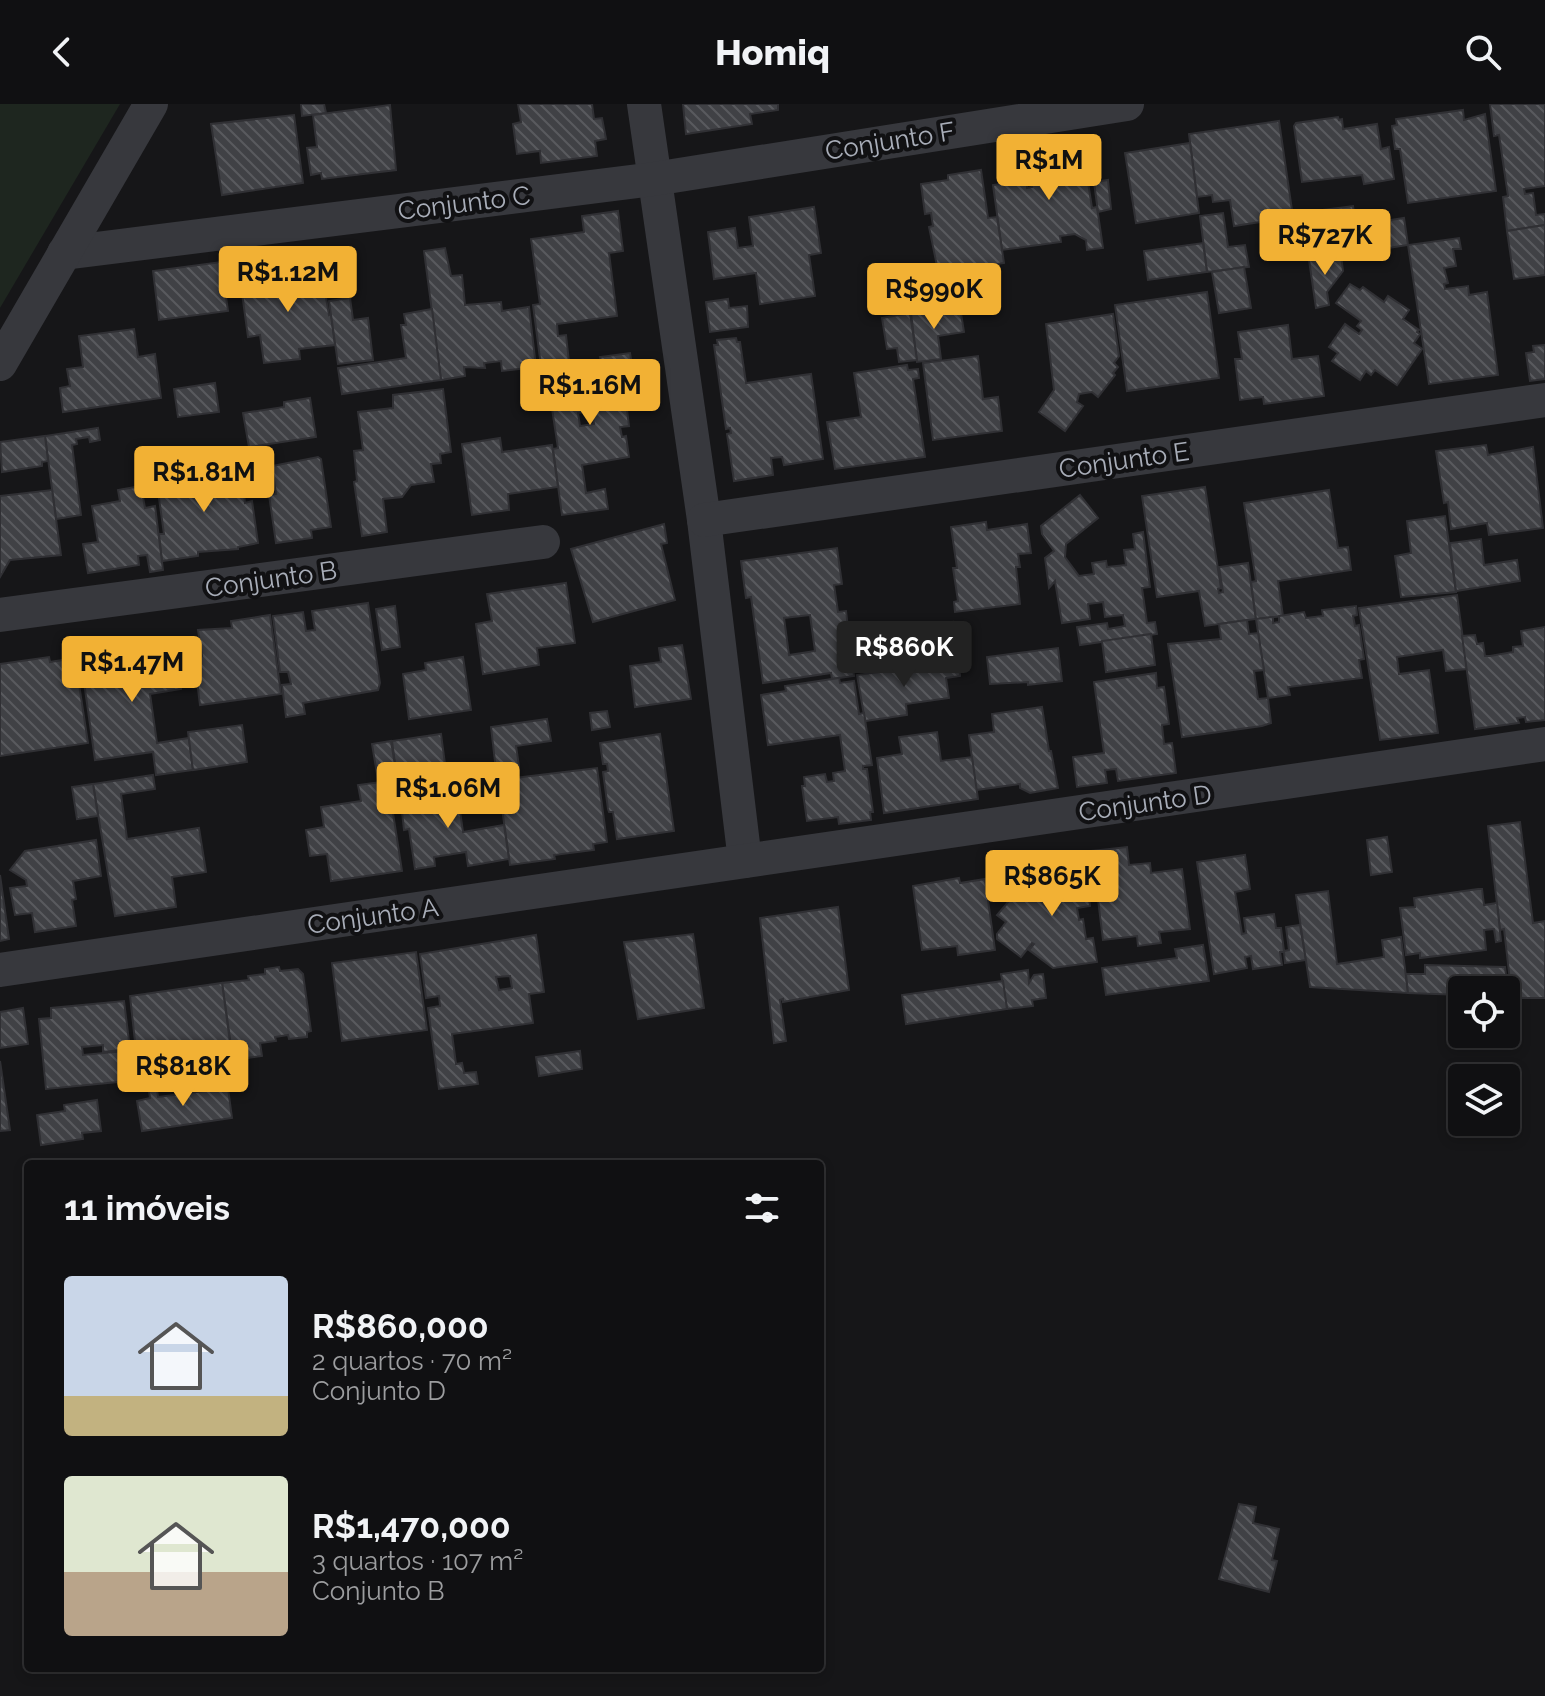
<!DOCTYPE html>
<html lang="pt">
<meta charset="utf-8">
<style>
:root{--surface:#101012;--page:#1e1e20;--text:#f1f3f6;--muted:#9c9d9f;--line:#303032;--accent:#f2b134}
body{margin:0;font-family:Raleway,sans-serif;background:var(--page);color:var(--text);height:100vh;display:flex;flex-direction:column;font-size:30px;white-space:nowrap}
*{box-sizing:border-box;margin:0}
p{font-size:26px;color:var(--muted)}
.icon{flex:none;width:44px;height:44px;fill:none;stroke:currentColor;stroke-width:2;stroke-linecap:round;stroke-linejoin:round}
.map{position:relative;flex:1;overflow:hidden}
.panel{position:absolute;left:24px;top:1056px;width:800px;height:512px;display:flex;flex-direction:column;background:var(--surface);border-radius:8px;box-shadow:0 4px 12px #0003,0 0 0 2px var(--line)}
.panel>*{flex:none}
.fabs{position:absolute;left:1448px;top:872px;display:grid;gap:16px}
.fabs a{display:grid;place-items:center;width:72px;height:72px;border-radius:8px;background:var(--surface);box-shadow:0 4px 12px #0003,0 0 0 2px var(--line);font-size:40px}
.price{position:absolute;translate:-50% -68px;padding:0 18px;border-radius:8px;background:var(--accent);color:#111;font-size:26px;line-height:52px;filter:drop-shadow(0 2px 4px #0008)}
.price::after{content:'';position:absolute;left:50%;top:48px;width:24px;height:18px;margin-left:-12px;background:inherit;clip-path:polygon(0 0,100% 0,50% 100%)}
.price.active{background:#222;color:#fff}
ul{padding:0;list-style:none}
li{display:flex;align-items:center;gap:24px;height:200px;padding:0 40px}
li span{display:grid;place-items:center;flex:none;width:224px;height:160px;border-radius:8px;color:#555}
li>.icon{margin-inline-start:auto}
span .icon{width:96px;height:96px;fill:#fffc;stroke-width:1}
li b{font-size:34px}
h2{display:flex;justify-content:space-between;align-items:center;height:96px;padding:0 40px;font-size:34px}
header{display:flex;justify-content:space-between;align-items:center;height:104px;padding:0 40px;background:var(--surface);font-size:36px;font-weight:800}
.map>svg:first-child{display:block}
.park{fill:#1e261f}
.building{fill:url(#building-back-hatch);stroke:#303034;stroke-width:2;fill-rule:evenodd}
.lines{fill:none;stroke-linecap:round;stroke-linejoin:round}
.minor{stroke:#37383d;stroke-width:34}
.labels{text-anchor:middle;stroke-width:8;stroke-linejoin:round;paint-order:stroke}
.street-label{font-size:26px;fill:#a8adb8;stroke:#111113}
</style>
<header><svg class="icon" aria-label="back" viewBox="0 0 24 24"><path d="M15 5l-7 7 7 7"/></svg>Homiq<svg class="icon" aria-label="search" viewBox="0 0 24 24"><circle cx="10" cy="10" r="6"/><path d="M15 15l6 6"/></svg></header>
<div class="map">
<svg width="1545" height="1592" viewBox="0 0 1545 1592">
<defs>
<pattern id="building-back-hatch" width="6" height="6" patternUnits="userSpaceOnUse" patternTransform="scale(2)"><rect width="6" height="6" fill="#404145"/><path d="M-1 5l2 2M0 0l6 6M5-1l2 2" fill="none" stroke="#595a5e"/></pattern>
</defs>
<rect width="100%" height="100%" fill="#161618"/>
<polygon class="park" points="0,0 120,0 0,204"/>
<g class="building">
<polygon points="301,0 324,0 326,9 302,12"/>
<polygon points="518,0 592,0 594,15 602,14 606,35 595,37 597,52 541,59 540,47 517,50 513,20 521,18"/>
<polygon points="683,0 778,0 778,6 750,10 752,20 686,30"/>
<polygon points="1490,0 1545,0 1545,82 1524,85 1525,90 1533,89 1536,111 1545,110 1545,121 1507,127 1503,93 1508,92 1499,31 1494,32"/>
<polygon points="390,1 396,66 322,75 321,69 311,71 307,44 317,43 313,11"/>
<polygon points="1463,6 1464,16 1485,10 1496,87 1408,99 1400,45 1395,45 1392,22 1397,21 1396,15"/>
<polygon points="294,11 303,79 222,91 211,20"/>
<polygon points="1338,13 1339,16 1342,15 1343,25 1377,20 1381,45 1389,43 1394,75 1364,80 1362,71 1302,78 1294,22 1296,19"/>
<polygon points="1279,17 1293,113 1234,122 1230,96 1213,98 1212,91 1197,93 1189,30"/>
<polygon points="1190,39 1199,109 1136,119 1125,49"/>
<polygon points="1084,43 1085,54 1091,53 1094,77 1088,78 1092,104 1097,103 1103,144 1087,146 1086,136 1075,130 1060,132 1061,138 1002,146 993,81 1027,76 1027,84 1032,83 1027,50"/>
<polygon points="981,66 988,114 997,113 1004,159 948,168 947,160 937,162 929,123 933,122 931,109 925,110 921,80 948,76 948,71"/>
<polygon points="1108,76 1111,105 1098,108 1094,78"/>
<polygon points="1353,102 1360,149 1312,155 1306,108"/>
<polygon points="814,103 821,149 809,151 815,192 760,200 756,169 714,175 708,128 735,124 738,144 753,142 749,113"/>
<polygon points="618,107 623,147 609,149 617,212 557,220 558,232 566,231 569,258 541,262 533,201 540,200 531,135 584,128 582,112"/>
<polygon points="1223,109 1228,143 1245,141 1249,163 1207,168 1200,112"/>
<polygon points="1404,114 1408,141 1375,146 1373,133 1385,131 1390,127 1390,116"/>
<polygon points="1545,121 1545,171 1514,175 1507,127"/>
<polygon points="1459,134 1461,145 1453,145 1456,162 1444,164 1448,179 1444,180 1445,185 1468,182 1469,191 1487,188 1498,271 1429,280 1408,141"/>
<polygon points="1203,139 1207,168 1148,176 1144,147"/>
<polygon points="445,144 451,172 462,171 465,201 501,198 502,207 529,203 536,263 502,267 501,257 484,259 485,264 464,263 465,272 441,276 424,147"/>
<polygon points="1341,151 1343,167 1327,188 1329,201 1316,204 1309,156"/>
<polygon points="221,158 228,207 159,216 153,167"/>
<polygon points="1244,163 1251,204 1219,209 1212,168"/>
<polygon points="283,164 285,175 298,174 297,167 317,164 320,188 325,188 329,211 331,210 335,241 299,245 300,255 264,259 260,231 248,233 242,189 255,188 253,169"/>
<polygon points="1350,180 1360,186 1363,183 1384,198 1388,192 1409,206 1403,215 1419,226 1417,228 1420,230 1414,239 1422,245 1397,281 1375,266 1371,271 1366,267 1360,276 1332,257 1338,249 1329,243 1345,220 1359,230 1362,226 1357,222 1361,217 1336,199"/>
<polygon points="1207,188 1219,274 1127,287 1115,201"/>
<polygon points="350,194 353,216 368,214 373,256 338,260 329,197"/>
<polygon points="728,195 729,204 747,202 748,223 710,228 706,198"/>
<polygon points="960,203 964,228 938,232 941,255 917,258 911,209"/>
<polygon points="432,205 441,276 342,290 338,264 406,254 401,221 406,221 404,210"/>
<polygon points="910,209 917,256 899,258 897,244 887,245 882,214"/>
<polygon points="1113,210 1119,252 1114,259 1118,263 1113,269 1115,271 1098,293 1092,288 1079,290 1077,298 1083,302 1065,327 1039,308 1054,286 1046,220"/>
<polygon points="1288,221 1292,255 1318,252 1324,292 1264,300 1263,293 1240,296 1235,255 1242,255 1238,228"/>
<polygon points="134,225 138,253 155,250 161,294 63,308 60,284 70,282 67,265 83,263 79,232"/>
<polygon points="736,234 737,238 740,238 746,279 811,270 823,355 784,361 782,353 771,354 773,371 734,377 727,330 731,329 730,324 726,325 714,241 718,241 717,236"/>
<polygon points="1545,241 1545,275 1530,277 1526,249 1534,248 1533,242"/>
<path d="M630,249L636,287L625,289L629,322L620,323L622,333L626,332L629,353L582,361L586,389L605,385L608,405L562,411L553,345L558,344L548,278L584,273L583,260L601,257L600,253ZM592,307L594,320L580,322L578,309Z"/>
<polygon points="978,252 983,295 998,293 1002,327 933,336 923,259"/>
<polygon points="907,261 908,266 918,265 919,274 913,275 925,353 835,365 827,318 861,313 854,269"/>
<polygon points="215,279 219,308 178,313 174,285"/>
<polygon points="443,285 451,348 440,350 441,359 431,360 434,378 411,381 402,393 383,395 387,428 362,432 354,378 357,377 354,347 363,346 358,308 393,304 393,291"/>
<polygon points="310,294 316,333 249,343 243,309 284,303 284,298"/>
<polygon points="98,324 100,336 90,338 89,333 76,335 77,340 72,341 81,411 56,415 45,332"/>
<polygon points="45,332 48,357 42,358 42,362 2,368 0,338"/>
<polygon points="500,334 502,348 552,341 558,383 508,390 509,406 472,411 462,340"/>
<polygon points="1486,341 1488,351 1533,343 1543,424 1489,431 1487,419 1451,425 1448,398 1444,399 1436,347"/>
<polygon points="318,353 321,355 331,423 311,426 312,434 276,439 269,391 276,390 272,362"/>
<polygon points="235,365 238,382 243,381 245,399 252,397 258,439 238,443 238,445 198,448 198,452 162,457 159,430 164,430 156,373"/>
<polygon points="141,382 145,404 155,402 163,466 150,468 147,451 138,452 139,461 88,469 83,440 98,438 92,402 120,397 118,386"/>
<polygon points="1205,383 1221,484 1218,485 1219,489 1223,488 1219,463 1248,459 1256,515 1205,522 1199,487 1157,493 1142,392"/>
<polygon points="52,386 61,451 10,456 0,473 0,392"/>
<polygon points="1329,386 1338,444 1348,443 1351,466 1278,477 1283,512 1256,515 1251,478 1256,477 1244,399"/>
<polygon points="1080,391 1098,414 1066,440 1065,453 1079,472 1094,470 1092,459 1106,457 1107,463 1126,461 1124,446 1135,445 1133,430 1143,428 1150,483 1142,484 1147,519 1155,518 1157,530 1080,541 1077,523 1107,519 1108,525 1125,522 1123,511 1105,513 1103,498 1088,500 1090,515 1062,519 1055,477 1049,484 1045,454 1054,447 1042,430 1041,422"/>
<polygon points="1445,412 1456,488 1401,493 1395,452 1411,449 1407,417"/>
<polygon points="986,418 987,426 1027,420 1031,449 1018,450 1020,463 1016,463 1020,500 955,508 954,498 958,497 953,464 957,464 951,423"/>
<polygon points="664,420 667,439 661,440 675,496 593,518 571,445"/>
<polygon points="1481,435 1484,461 1517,456 1520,477 1456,487 1450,439"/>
<path d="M837,444L842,480L834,481L838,508L846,507L854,572L832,575L831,569L763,579L751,493L746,494L741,457ZM810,511L815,547L789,551L784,514Z"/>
<polygon points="566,479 575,539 537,544 539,561 483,570 476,520 492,517 487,490"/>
<polygon points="1457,491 1467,565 1446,567 1443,546 1397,553 1399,570 1429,566 1438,629 1380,636 1359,504"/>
<polygon points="368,499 380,579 378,586 303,599 305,610 286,613 282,581 291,580 288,568 280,568 273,512 303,508 306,527 315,526 312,507"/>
<polygon points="395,502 400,543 382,546 376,505"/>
<polygon points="1356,502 1357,511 1353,512 1355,522 1359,521 1364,555 1359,556 1362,574 1288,583 1290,591 1268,594 1256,515 1273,513 1273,519 1279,518 1279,512 1304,508 1306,514 1323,512 1322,506"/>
<polygon points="270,511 281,590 200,601 196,569 198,569 198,558 202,552 198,526 232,524 231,517"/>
<polygon points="1247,516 1249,530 1258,529 1264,566 1254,567 1258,595 1268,594 1271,619 1262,622 1182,633 1168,540 1221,535 1219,520"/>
<polygon points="953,518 959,557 867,570 866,562 853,564 849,533"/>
<polygon points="1545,523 1545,616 1526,618 1525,613 1517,614 1519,619 1475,625 1462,532 1475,531 1477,540 1483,539 1485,552 1490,552 1513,548 1513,543 1523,542 1521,527"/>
<polygon points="1151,530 1155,561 1106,568 1102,537"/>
<polygon points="174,540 181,585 150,590 157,639 189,634 193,666 156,671 153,648 95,656 80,550"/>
<polygon points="682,541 691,595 635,603 630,562 661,558 659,544"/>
<polygon points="1058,544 1062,577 1028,581 1028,578 990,580 987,553"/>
<polygon points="49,553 50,558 75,554 88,639 0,652 0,560"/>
<polygon points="463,553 471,606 409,615 403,570 426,566 425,559"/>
<polygon points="959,557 960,572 946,574 949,594 906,600 907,611 865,617 857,571"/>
<polygon points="1156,569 1157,584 1164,583 1169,620 1162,621 1164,640 1172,639 1176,669 1118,677 1116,665 1105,666 1107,679 1077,683 1073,653 1104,649 1094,578"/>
<polygon points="839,574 840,579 854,577 859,610 864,609 872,661 863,662 863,665 867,665 873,708 870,708 871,716 839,720 838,713 807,717 802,682 805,682 804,673 825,670 827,678 834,677 833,669 845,667 840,631 768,641 761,591 786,587 785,582"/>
<polygon points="1042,603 1049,647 1051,647 1058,684 1030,689 1020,684 1020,680 976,686 969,631 994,628 992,610"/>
<polygon points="607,607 610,623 592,626 590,609"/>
<polygon points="547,615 551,637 516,642 519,662 496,666 491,623"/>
<polygon points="242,621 247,658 193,666 188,628"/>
<polygon points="937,628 941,657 972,653 978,695 884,709 877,654 902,650 899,633"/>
<polygon points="441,630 445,660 396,667 392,637"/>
<polygon points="660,630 674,727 617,735 613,708 609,708 608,705 603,668 608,667 607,660 603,660 600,639"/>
<polygon points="391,637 397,673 378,676 372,640"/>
<polygon points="597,664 607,738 593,740 594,746 554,751 555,755 510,761 498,676"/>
<polygon points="153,671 155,685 121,690 127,735 199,724 206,768 172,773 176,803 115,812 93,680"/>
<polygon points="388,677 402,767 331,777 327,750 310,752 306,726 324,723 321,703 361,697 358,681"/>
<polygon points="456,679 463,728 504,721 509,755 468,762 466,748 434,753 435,762 415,765 409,725 404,726 402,708 410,706 407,686"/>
<polygon points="93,680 98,712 77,715 72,683"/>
<polygon points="1520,718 1533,819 1545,817 1545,894 1509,894 1508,887 1511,886 1504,825 1500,826 1488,722"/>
<polygon points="1387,733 1392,768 1371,771 1367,736"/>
<polygon points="96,736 101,772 73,777 76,795 72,796 76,822 35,828 32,809 15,811 10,784 27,782 26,776 10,766 25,747"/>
<polygon points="1127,743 1129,761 1150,759 1151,769 1182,765 1190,825 1159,828 1161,839 1138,842 1137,832 1103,836 1092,747"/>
<polygon points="1245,751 1250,785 1235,788 1242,830 1246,829 1244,814 1274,810 1276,824 1281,824 1284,847 1289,846 1286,823 1300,821 1306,856 1285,859 1284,848 1280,848 1282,861 1253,865 1251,852 1245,853 1247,864 1214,870 1197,758"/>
<polygon points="1075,755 1075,761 1086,759 1090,802 1077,804 1079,816 1083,815 1086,835 1093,834 1097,858 1053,864 1029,846 1034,840 1032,839 1021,853 997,835 997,830 1006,818 997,811 1009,797 1038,794 1043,788 1039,760"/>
<polygon points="0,771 9,835 0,837"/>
<polygon points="959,774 960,779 985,775 995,846 958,851 957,842 922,846 913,782"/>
<polygon points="1478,785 1482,785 1484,801 1497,799 1501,837 1496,838 1494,825 1484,826 1486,846 1420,854 1420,849 1406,851 1400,804 1415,803 1414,794"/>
<polygon points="1328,787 1337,860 1384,853 1382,836 1401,833 1408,889 1310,883 1296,791"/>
<polygon points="838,803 849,886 783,898 783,895 780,896 786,937 774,939 760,814"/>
<polygon points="693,830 704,904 638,915 624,838"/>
<path d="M536,831L544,888L529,890L533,919L452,930L456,960L462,959L464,969L476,968L478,980L439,985L428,904L440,902L439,892L426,894L420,850ZM510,872L512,884L499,886L496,873Z"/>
<polygon points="1203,841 1209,877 1106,891 1102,864 1177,854 1175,845"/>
<polygon points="416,848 427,926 342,937 332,859"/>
<polygon points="1425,861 1505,863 1509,894 1506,894 1506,886 1462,886 1462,891 1408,889 1406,870 1425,870"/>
<polygon points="279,863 280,867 298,865 303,870 311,927 307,928 307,933 289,935 288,931 275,933 276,937 260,939 262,952 233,956 222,879 249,876 248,872 265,870 265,865"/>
<polygon points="1028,866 1029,879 1034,871 1043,870 1046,894 1032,896 1033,902 1007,905 1001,870"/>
<polygon points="1003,877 1007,905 906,920 902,891"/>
<polygon points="222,879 233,960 139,974 130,892"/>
<polygon points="124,897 130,945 103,948 103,941 82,943 83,951 125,947 128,977 46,985 39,915 51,914 51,904"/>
<polygon points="23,904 28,940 0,944 0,908"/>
<polygon points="580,947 582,965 539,972 536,953"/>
<polygon points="0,957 10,1026 0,1027"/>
<polygon points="155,972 158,993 228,984 232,1014 142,1027 137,997 150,994 147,973"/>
<polygon points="97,996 101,1027 82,1029 83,1035 41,1041 37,1011 65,1007 64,1001"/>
<polygon points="1239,1400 1256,1403 1253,1419 1279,1425 1272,1456 1277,1457 1269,1488 1219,1475"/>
</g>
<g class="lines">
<g class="minor">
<polyline points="644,0 704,416 745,757"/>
<polyline points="64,149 654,75 1127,0"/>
<polyline points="0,260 151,0"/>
<polyline points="704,416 1545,296"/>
<polyline points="0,511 543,438"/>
<polyline points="0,866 1545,640"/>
</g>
</g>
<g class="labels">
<g class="street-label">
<text transform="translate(890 37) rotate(-9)" y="9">Conjunto F</text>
<text transform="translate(464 99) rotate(-7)" y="9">Conjunto C</text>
<text transform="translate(1124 356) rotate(-8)" y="9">Conjunto E</text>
<text transform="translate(271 475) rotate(-8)" y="9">Conjunto B</text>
<text transform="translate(1145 699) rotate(-8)" y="9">Conjunto D</text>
<text transform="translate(373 812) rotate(-8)" y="9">Conjunto A</text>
</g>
</g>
</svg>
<div class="fabs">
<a><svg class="icon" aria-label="locate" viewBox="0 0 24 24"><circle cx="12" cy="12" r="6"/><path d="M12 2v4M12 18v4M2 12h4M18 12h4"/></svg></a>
<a><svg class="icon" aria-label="layers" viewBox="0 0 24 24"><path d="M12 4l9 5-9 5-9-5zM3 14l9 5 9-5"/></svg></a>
</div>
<b class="price" style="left:1049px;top:98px">R$1M</b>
<b class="price" style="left:1325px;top:173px">R$727K</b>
<b class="price" style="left:288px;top:210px">R$1.12M</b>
<b class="price" style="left:934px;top:227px">R$990K</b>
<b class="price" style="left:590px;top:323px">R$1.16M</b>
<b class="price" style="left:204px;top:410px">R$1.81M</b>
<b class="price active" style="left:904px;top:585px">R$860K</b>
<b class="price" style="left:132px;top:600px">R$1.47M</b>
<b class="price" style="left:448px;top:726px">R$1.06M</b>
<b class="price" style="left:1052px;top:814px">R$865K</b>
<b class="price" style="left:183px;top:1004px">R$818K</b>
<section class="panel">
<h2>11 imóveis<svg class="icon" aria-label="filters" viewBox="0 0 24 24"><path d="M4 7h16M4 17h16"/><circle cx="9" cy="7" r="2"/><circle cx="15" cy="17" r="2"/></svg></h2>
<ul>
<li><span style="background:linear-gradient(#c9d6e8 75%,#c2b280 0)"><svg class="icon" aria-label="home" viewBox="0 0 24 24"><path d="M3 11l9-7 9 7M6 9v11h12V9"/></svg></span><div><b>R$860,000</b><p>2 quartos · 70 m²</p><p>Conjunto D</p></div></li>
<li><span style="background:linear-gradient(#dfe7d0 60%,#b9a48a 0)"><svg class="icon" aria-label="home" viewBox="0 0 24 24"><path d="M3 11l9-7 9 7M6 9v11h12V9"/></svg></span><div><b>R$1,470,000</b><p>3 quartos · 107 m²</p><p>Conjunto B</p></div></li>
</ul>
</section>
</div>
